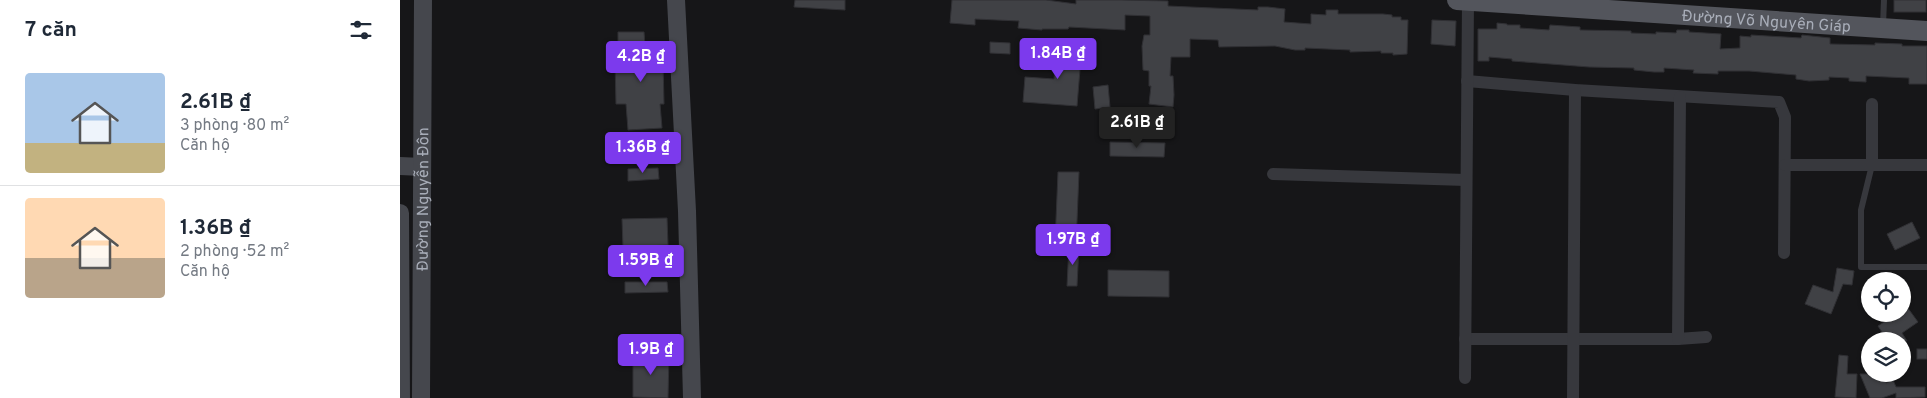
<!DOCTYPE html>
<html lang="vi">
<meta charset="utf-8">
<style>
:root{--surface:#fff;--page:#f2f2f3;--text:#1f2937;--muted:#747a83;--line:#e0e1e3;--accent:#7c3aed}
body{margin:0;font-family:Overpass,sans-serif;background:var(--page);color:var(--text);height:100vh;display:flex;flex-direction:column;font-size:19px;white-space:nowrap}
*{box-sizing:border-box;margin:0}
p{font-size:16px;color:var(--muted)}
.icon{flex:none;width:28px;height:28px;fill:none;stroke:currentColor;stroke-width:2;stroke-linecap:round;stroke-linejoin:round}
.map{position:relative;flex:1;overflow:hidden}
.drawer{display:flex;flex-direction:column;background:var(--surface);width:400px}
.drawer>*{flex:none}
.buttons{position:absolute;left:1461px;top:272px;display:grid;gap:10px}
.buttons a{display:grid;place-items:center;width:50px;height:50px;border-radius:50%;background:var(--surface);box-shadow:0 1px 4px #0004;font-size:25px}
.price{position:absolute;translate:-50% -42px;padding:0 11px;border-radius:5px;background:var(--accent);color:#fff;font-size:16px;line-height:32px;filter:drop-shadow(0 1px 2px #0008)}
.price::after{content:'';position:absolute;left:50%;top:30px;width:15px;height:11px;margin-left:-8px;background:inherit;clip-path:polygon(0 0,100% 0,50% 100%)}
.price.current{background:#222;color:#fff}
ul{padding:0;list-style:none}
li{display:flex;align-items:center;gap:15px;height:125px;padding:0 25px}
li+li{border-top:1px solid var(--line)}
li span{display:grid;place-items:center;flex:none;width:140px;height:100px;border-radius:5px;color:#555}
li>.icon{margin-inline-start:auto}
span .icon{width:60px;height:60px;fill:#fffc;stroke-width:1}
li b{font-size:21px}
h2{display:flex;justify-content:space-between;align-items:center;height:60px;padding:0 25px;font-size:21px}
main{display:flex;flex:1;min-height:0}
.map>svg:first-child{display:block}
.building{fill:#404145;stroke:#303034}
.lines{fill:none;stroke-linecap:round;stroke-linejoin:round}
.lane{stroke:#37383d;stroke-width:6}
.street{stroke:#37383d;stroke-width:12}
.secondary{stroke:#45474d;stroke-width:18}
.primary{stroke:#53555c;stroke-width:20}
.labels{text-anchor:middle;stroke-width:4.5;stroke-linejoin:round;paint-order:stroke}
.street-label{font-size:16px;fill:#a8adb8;stroke:#111113}
</style>
<main>
<section class="drawer">
<h2>7 căn<svg class="icon" aria-label="filters" viewBox="0 0 24 24"><path d="M4 7h16M4 17h16"/><circle cx="9" cy="7" r="2"/><circle cx="15" cy="17" r="2"/></svg></h2>
<ul>
<li><span style="background:linear-gradient(#a9c7e8 70%,#c2b280 0)"><svg class="icon" aria-label="home" viewBox="0 0 24 24"><path d="M3 11l9-7 9 7M6 9v11h12V9"/></svg></span><div><b>2.61B ₫</b><p>3 phòng · 80 m²</p><p>Căn hộ</p></div></li>
<li><span style="background:linear-gradient(#ffd9b3 60%,#b9a48a 0)"><svg class="icon" aria-label="home" viewBox="0 0 24 24"><path d="M3 11l9-7 9 7M6 9v11h12V9"/></svg></span><div><b>1.36B ₫</b><p>2 phòng · 52 m²</p><p>Căn hộ</p></div></li>
</ul>
</section>
<div class="map">
<svg width="1527" height="398" viewBox="0 0 1527 398">
<rect width="100%" height="100%" fill="#161618"/>
<g class="building">
<polygon points="395,0 445,0 445,10 394,7"/>
<polygon points="552,0 646,0 676,4 676,0 722,0 768,1 768,6 858,10 858,7 868,7 885,9 884,22 911,24 911,14 926,15 926,10 938,10 938,14 983,14 992,15 992,17 1001,17 1001,20 1008,20 1007,54 993,55 993,53 981,53 981,51 950,52 950,50 905,48 905,50 895,50 875,46 819,47 818,40 790,39 790,57 771,57 770,76 773,76 774,95 773,107 749,104 751,86 749,86 749,71 743,70 742,46 744,35 750,35 750,16 725,15 725,30 669,27 668,29 642,29 642,30 618,28 619,21 575,19 575,25 550,23"/>
<rect x="1494" y="0" width="32" height="12"/>
<polygon points="1032,20 1056,21 1055,46 1031,44"/>
<polygon points="1097,23 1107,24 1107,25 1120,25 1120,28 1149,30 1150,25 1180,27 1180,30 1231,31 1231,33 1256,34 1256,32 1276,33 1277,30 1289,30 1289,32 1321,34 1320,49 1340,48 1340,36 1351,37 1351,35 1401,38 1402,35 1430,38 1430,44 1475,45 1475,43 1502,44 1502,46 1527,46 1527,84 1509,84 1509,78 1466,76 1466,82 1449,81 1449,78 1429,77 1429,80 1409,81 1396,79 1396,75 1349,71 1318,71 1318,74 1293,73 1294,70 1264,68 1264,72 1254,72 1234,70 1234,68 1189,67 1112,61 1112,59 1089,57 1089,61 1078,61 1078,29 1097,29"/>
<polygon points="218,32 244,32 245,46 259,45 259,61 263,61 264,104 260,104 262,128 228,130 226,104 216,104 215,62 233,61 232,42 218,42"/>
<polygon points="590,42 610,43 610,54 590,53"/>
<polygon points="666,44 682,45 677,106 623,102 625,77 654,79 657,45 666,46"/>
<polygon points="708,85 710,107 695,109 693,87"/>
<polygon points="710,142 765,143 764,157 710,156"/>
<polygon points="258,168 259,179 228,181 228,169"/>
<polygon points="658,172 679,172 676,245 655,244"/>
<polygon points="267,218 268,245 223,247 222,219"/>
<polygon points="1512,222 1520,238 1495,250 1487,234"/>
<polygon points="669,245 679,246 677,286 667,286"/>
<polygon points="1437,268 1454,271 1452,285 1443,284 1431,314 1405,304 1413,285 1433,292"/>
<polygon points="708,270 769,271 769,297 708,296"/>
<polygon points="225,282 267,282 268,292 225,293"/>
<polygon points="1502,300 1518,322 1502,333 1507,341 1488,341 1478,326 1496,314 1502,314"/>
<rect x="1517" y="349" width="10" height="10"/>
<polygon points="233,354 269,355 268,398 233,397"/>
<polygon points="1439,355 1448,356 1447,374 1457,374 1456,398 1435,397"/>
<polygon points="1460,374 1486,374 1486,383 1493,380 1496,387 1525,387 1525,397 1496,398 1496,393 1482,398 1470,398"/>
</g>
<g class="lines">
<g class="lane">
<polyline points="1483,26 1484,0"/>
<polyline points="1472,165 1461,210 1461,267 1527,267"/>
</g>
<g class="street">
<polyline points="1067,81 1175,90 1379,102 1385,117 1384,253"/>
<polyline points="1472,104 1472,165"/>
<polyline points="1385,165 1527,165"/>
<polyline points="873,174 1066,180"/>
<polyline points="1065,339 1278,339 1306,337"/>
<polyline points="1278,339 1280,97"/>
<polyline points="1065,378 1068,0"/>
<polyline points="1173,398 1175,90"/>
</g>
<g class="secondary">
<polyline points="276,0 287,211 292,398"/>
<polyline points="0,166 22,167"/>
<polyline points="0,213 1,398"/>
<path id="s1" d="M21,398L23,0"/>
</g>
<path class="primary" id="s2" d="M1057,0L1527,31"/>
</g>
<g class="labels">
<g class="street-label">
<text dy="6" stroke="none"><textPath href="#s2" startOffset="310">Đường Võ Nguyên Giáp</textPath></text>
<text dy="6" stroke="none"><textPath href="#s1" startOffset="199">Đường Nguyễn Đôn</textPath></text>
</g>
</g>
</svg>
<div class="buttons">
<a><svg class="icon" aria-label="locate" viewBox="0 0 24 24"><circle cx="12" cy="12" r="6"/><path d="M12 2v4M12 18v4M2 12h4M18 12h4"/></svg></a>
<a><svg class="icon" aria-label="layers" viewBox="0 0 24 24"><path d="M12 4l9 5-9 5-9-5zM3 14l9 5 9-5"/></svg></a>
</div>
<b class="price" style="left:658px;top:80px">1.84B ₫</b>
<b class="price" style="left:241px;top:83px">4.2B ₫</b>
<b class="price current" style="left:737px;top:149px">2.61B ₫</b>
<b class="price" style="left:243px;top:174px">1.36B ₫</b>
<b class="price" style="left:673px;top:266px">1.97B ₫</b>
<b class="price" style="left:246px;top:287px">1.59B ₫</b>
<b class="price" style="left:251px;top:376px">1.9B ₫</b>
</div>
</main>
